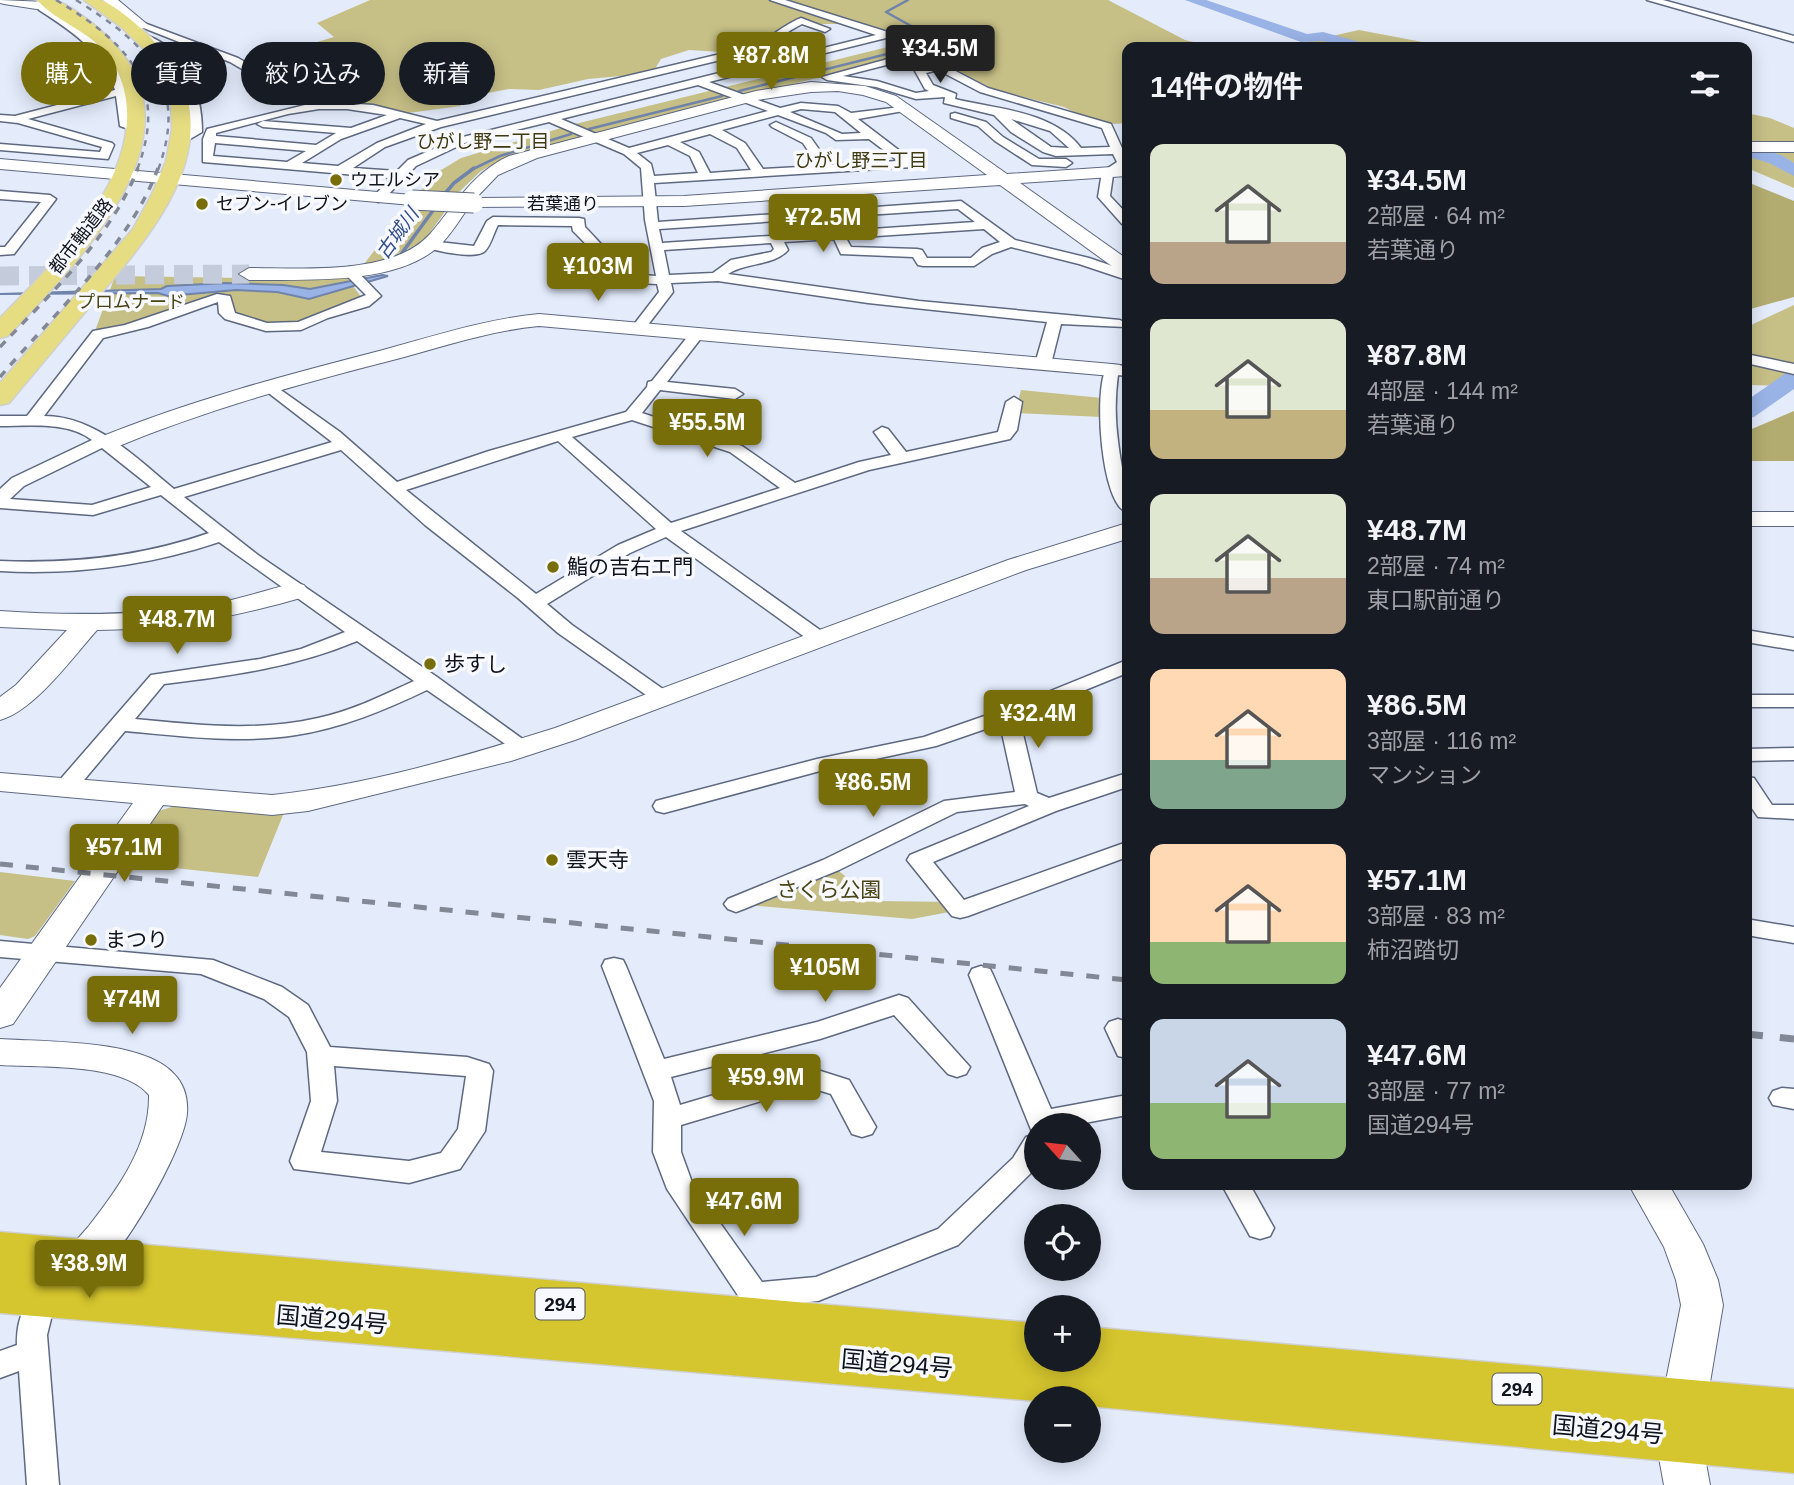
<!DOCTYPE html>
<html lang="ja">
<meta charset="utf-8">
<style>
:root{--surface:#171b24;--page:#20242c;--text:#f1f3f6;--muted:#9ea1a6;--accent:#776d09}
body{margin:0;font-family:Arial,"Noto Sans JP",sans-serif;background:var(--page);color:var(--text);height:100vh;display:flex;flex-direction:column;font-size:26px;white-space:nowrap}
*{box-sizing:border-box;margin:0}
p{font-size:23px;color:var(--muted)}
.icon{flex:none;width:38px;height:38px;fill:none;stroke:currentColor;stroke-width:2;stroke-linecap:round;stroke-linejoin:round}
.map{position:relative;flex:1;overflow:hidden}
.panel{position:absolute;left:1122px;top:42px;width:630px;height:1148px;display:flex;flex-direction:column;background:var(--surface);border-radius:14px;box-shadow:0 4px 18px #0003}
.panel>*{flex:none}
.hud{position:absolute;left:21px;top:42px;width:665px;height:63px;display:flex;gap:14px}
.needle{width:46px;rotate:297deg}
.tools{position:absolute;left:1024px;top:1113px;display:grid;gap:14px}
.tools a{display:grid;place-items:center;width:77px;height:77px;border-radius:50%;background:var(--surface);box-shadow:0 4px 18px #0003;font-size:35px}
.price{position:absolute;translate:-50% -60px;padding:0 16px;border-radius:7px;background:var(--accent);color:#fff;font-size:23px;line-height:46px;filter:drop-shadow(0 2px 4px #0008)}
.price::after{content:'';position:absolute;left:50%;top:42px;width:21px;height:16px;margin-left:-10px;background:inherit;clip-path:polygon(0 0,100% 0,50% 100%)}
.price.current{background:#222;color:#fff}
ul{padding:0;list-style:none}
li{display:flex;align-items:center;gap:21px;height:175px;padding:0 28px}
li span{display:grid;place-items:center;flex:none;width:196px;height:140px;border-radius:14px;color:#555}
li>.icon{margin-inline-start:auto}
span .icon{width:84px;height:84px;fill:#fffc;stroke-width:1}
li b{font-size:30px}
h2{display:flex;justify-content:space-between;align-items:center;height:84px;padding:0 28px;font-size:30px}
.pill{padding:0 24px;border-radius:32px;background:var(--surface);box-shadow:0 4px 18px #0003;font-size:24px;line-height:63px}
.pill.current{background:var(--accent);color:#fff}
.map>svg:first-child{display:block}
.green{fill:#c6bf86}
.forest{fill:#b2ac70}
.water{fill:#9ab3e7;stroke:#7083aa;stroke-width:2}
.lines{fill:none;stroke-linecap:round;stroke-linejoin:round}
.stream-far1{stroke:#7083aa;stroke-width:2.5}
.stream{stroke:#7083aa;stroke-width:3.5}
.river{fill:#9ab3e7;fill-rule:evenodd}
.secondary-tunnel{stroke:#c4cbda;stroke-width:19;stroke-dasharray:19 10;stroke-linecap:butt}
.street-casing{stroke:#5e6980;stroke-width:3}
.secondary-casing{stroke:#5e6980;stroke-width:2}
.primary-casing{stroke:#cfd0d2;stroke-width:3}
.highway-casing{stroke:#cfd0d2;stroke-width:3}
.street{fill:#fff;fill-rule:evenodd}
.secondary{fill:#fff;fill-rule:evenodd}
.primary{fill:#e6dc82;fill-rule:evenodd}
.highway{fill:#d5c52e;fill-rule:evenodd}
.rail-far3{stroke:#828895;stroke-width:2.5;stroke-dasharray:6 6;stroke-linecap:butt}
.rail-far2{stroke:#828895;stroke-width:3.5;stroke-dasharray:8 8;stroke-linecap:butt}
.rail-far1{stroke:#828895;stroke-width:5;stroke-dasharray:13 13;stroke-linecap:butt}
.rail{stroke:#828895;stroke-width:7;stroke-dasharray:17 17;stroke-linecap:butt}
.secondary-bridge-casing{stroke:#5e6980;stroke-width:21;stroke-linecap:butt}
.secondary-bridge{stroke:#fff;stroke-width:19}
.poi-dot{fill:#776d09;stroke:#f7f9fe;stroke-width:2.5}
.labels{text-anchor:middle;stroke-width:7;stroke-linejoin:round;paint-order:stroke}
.far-poi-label{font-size:18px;fill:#0f131c;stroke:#f7f9fe;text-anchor:start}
.far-street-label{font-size:18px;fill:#0f131c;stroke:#f7f9fe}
.far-park-label{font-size:18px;fill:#4a4516;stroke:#f7f9fe}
.far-neighbourhood-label{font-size:19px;fill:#3e390f;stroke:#f7f9fe}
.far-water-label{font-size:19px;font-style:italic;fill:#314c8b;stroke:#f7f9fe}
.shield{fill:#f7f9fe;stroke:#555860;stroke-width:2}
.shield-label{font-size:19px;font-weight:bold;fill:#0f131c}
.poi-label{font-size:21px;fill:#0f131c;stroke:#f7f9fe;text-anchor:start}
.park-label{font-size:21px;fill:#4a4516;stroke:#f7f9fe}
.near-street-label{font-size:24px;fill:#0f131c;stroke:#f7f9fe}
</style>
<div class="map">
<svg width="1794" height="1485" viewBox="0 0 1794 1485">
<rect width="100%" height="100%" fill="#e4ecfc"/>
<g class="green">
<polygon points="370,0 770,0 844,24 813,24 801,19 774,32 759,45 737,53 689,50 661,59 656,67 660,69 643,74 588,79 539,90 509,89 456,99 461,106 408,113 334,103 297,94 310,88 298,85 293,76 285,72 290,50 334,37 317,23"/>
<polygon points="781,0 1108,0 1185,40 1215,47 1127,47 1127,123 1114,124 1080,115 1064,107 994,90 946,64 950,53 946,51 903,35"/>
<polygon points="1359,30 1449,47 1283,47"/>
<polygon points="908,42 927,49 499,161 481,171 460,191 423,242 384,260 364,264 433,175 461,158 571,125"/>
<polygon points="1746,113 1770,118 1794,128 1794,188 1747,168"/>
<polygon points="344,274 362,298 315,314 300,324 271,325 235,314 232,299 216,296 158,314 143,323 95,331 115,276 243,278"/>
<polygon points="1794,305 1794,386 1747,385 1747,330 1753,324"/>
<polygon points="1021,390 1102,398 1101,417 1015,413"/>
<polygon points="175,806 285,810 258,877 118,862 152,813"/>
<polygon points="831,865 877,901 953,902 960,910 912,919 736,904"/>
<polygon points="0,872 75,881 35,936 28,939 0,935"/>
</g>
<g class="forest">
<polygon points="1747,182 1794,201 1794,297 1747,310"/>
<polygon points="1794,411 1794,461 1747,461 1747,431"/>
</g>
<polygon class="water" points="382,275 388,276 309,299 277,292 236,290 168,296 158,293 0,294 161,289 167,286 226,283 283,285 310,289"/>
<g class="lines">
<g class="stream-far1">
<polyline points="908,0 886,12 920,31 960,43 942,46"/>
<polyline points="739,91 899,51"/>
<polyline points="589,129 722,96"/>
<polyline points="471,170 500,156 571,134"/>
</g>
<g class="stream">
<polyline points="442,197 454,183 474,168"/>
<polyline points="399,257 437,205"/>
</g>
<g class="river">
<polygon points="1185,0 1206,0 1307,34 1323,32 1367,44 1370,47 1346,47 1323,41 1301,42"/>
<polygon points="1746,145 1781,155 1794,163 1794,176 1769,163 1746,156"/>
<polygon points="1794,371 1794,389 1754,417 1746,419 1746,401 1786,373"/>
</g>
<polyline class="secondary-tunnel" points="0,276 249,274"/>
<defs>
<g id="street">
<path d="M770,0H785L936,47L947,54L946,66L988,88L1111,124L1127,159V166L1113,175L1110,196L1127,214V225L1122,224L1098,197L1102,172L1117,162L1113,154L1056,156L1043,152L1011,132L994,115L944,103L945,97L916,99L876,87L827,80L822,77L899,56L929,66L935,64L936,55L886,38L709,82L780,108L801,103L838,106L851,113L909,106V110L858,119L913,161V167L654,183L658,222L820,211L811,193L817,189L821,190L832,210L961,201L1015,240L1089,258L1127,271V280L1079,264L1011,247L992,254L974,266H923L918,265L913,257L841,254L834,239L784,242L788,250C774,266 746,262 728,274L919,301L1120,320L1127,324L1125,327L1061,324L1051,364L1043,369L1035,364L1047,322L868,303L718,281L671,283L673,292L644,330H634L632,327L659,292L657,284C615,284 601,258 573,231L572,226L498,225C494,232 491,245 485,251C476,260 432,251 423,245L430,241L474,246L487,221L493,217L579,218L584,219L585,227C606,248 623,275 656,276L645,220L641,168L624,154L549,122L467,142L416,166L382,201L378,202L372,198L391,178L203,162V139L207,129L313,103L267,91L254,76L230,62L136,25L144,23L238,58L262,72L275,87L327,102L373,105L437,121L733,51C753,54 781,25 801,18L830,29L825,32L802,24C783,34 767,47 748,55L767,62L876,35ZM733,57L755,64L459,138L408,160L397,171L353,168L385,147L441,127ZM898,62L917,69L915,71L925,89L929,91L916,93L877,81L843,76ZM938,70L980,92L1102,128L1110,147L1081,148C1053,111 996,109 955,99L956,94L933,85L926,73ZM698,85L768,111L629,148L561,119ZM319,109H347L387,115L351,128L263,121L257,124L263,127L336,133L316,145L216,136V133L288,114ZM801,109L835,112L861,133L842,134L790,112ZM778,115L826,133L836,140L869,139L898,161L830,165L811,138L776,122L770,125L772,127L803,143L818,166L763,169L745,143L722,130ZM400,118L426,124L377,143L338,166L302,163L341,139ZM1011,119L1050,131L1069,148L1051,147ZM710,134L737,148L751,170L710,173L699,152L680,142ZM215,143L306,151L287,162L213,156ZM668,145L690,156L698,173L654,176L651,164L637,153ZM958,209L975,222L842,231L836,217ZM823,218L830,232L662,243L659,229ZM984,229L1000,242L982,248L971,258H927L922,250L917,249L851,247L846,238ZM771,243L774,249L771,252L731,260L713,273L669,275L664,250Z"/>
<polygon points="1647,0 1663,0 1794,36 1794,42"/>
<path d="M48,2H54V6L49,8C98,39 127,63 130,122L143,129L137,132L120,126L116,96L28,119L112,143L114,145L108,159L0,150V144L100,152L102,147L18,123L0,121V115L15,116L115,90C104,52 70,30 39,10V6Z"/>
<path d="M142,34C185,46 202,90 202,132L185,142L175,140L190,130C191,102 184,69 161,50C153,44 144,42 137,37Z"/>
<polygon points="955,113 986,122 1003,137 1039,159 1066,159 1072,163 1066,167 1032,165 995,141 978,126 951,118 951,114"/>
<polygon points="0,191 50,195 56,199 14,254 0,255 0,247 5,247 41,202 0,199"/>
<path d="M349,267L354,268L381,296L369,306L328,318L301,330L266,331L225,319L219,313L218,302L148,327L103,338L44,416C96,416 136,458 174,489L332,442L266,391L263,388L271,383L340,432L397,482L489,451L626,412L647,387L648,382L652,381L693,330L698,329L705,333L667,382L735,389L743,394L735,399L660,390L642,413L742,446L795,483L859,462L891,455L874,432L882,427L888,429L906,452L998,432L1006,402L1014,397L1022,402L1017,430L1010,439L869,470L681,531L827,635L830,639L827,643H813L666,537L630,553L547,604L572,625L670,694L673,698L670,702H656L558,633L518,598L425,525L341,450L184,497L258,555L437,677L535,748L531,752H517L427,690C385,710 342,728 296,735C239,744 181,736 125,731L74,792H58L55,787L58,782L151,675L260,659L301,649L345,632L219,542C147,566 76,575 0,571V561C72,564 140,557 209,533L161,495L93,515L0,508V489L12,478L92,440C68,421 29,426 0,426V416H27L93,331L125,325L217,294L230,296L235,313L267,323L298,322L366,295L342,271ZM632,420L730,452L780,488L671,523L572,437ZM558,441L656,529L618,545L536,594L406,490ZM102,448L151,487L92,505L10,499L24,486ZM357,641L414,681C383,695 352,711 318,718C258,732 196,725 135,719L164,684C231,676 295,667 357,641Z"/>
<polygon points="1746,354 1794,364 1794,374 1746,363"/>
<path d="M1112,365L1127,366V376L1118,375C1115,397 1115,419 1118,441C1121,468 1127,485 1127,512C1101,506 1093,388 1107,367Z"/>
<polygon points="1746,630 1794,638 1794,650 1746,642"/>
<polygon points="1127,660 1127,673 1019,717 1037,793 1049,798 1127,773 1127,787 1056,811 933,862 964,900 1127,842 1127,857 968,916 960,918 952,916 907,860 910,855 1029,806 1025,804 957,812 839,870 744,909 736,912 728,909 724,904 728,899 823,860 944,801 1015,792 1000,724 936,746 820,771 664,813 656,811 653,806 656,801 817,759 924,737 1016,705"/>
<rect x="1746" y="695" width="48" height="12"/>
<polygon points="1794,748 1794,760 1746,761 1746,749"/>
<polygon points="1746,777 1754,778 1772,805 1794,805 1794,819 1758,817 1746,800"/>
<polygon points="1746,919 1794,927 1794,943 1746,935"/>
<path d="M0,941L213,960L282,987L308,1005L330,1047L467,1057L489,1064L493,1071L485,1131L460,1169L409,1183L294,1169L290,1161L311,1101L307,1052L289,1017L264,999L201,974L0,957ZM334,1066L466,1076L458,1129L441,1153L409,1161L321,1152L337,1101Z"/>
<polygon points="614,958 623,960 626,966 664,1059 817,1022 899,995 908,998 970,1067 966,1074 957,1077 948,1074 894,1015 820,1039 671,1077 680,1105 808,1067 849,1080 876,1127 872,1134 862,1137 852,1134 831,1094 808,1087 681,1125 681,1152 693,1185 762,1282 816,1277 938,1229 1013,1158 1026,1137 1036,1134 1036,1168 958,1245 818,1301 765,1307 755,1335 744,1339 733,1335 729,1326 739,1297 667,1189 653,1152 654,1101 602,966 605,960"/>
<polygon points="981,966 990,969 993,975 1051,1109 1127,1095 1127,1115 1074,1125 1036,1125 1036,1133 1032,1132 969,975 972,969"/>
<polygon points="1118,1019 1127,1022 1127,1058 1118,1056 1105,1028 1109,1022"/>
<polygon points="1782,1088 1794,1089 1794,1109 1773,1105 1769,1098 1773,1091"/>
<polygon points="1222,1185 1250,1185 1274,1228 1270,1236 1260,1239 1250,1236"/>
<path d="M50,1283L60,1286L65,1295L52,1315L47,1335L59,1485H27L19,1371L0,1378V1351L17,1345C16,1321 26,1291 50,1283Z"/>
</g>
<g id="secondary">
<polygon points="0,0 46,2 80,18 73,22 43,10 4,4 0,3"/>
<polygon points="103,0 118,0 148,25 141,29 136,28"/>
<path d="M811,82L865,86L896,96L1007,174L1127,166V176L1020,183L1127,259V274L1120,272L1000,185L684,206L469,207C459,220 451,235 439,246C396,286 304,279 249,280L239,274L249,268C300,268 393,276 430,234C456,204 472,173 509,156L756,91ZM838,91L863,95L886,102L987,175L684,196L476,198L498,175L537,158L757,100L811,92Z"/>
<rect x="1746" y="142" width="48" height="10"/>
<polygon points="0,159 412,195 421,200 412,205 0,169"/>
<path d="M539,314L1112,364L1120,365L1123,370L1120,375L1112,376L539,326C487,331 439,348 389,361C295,385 203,411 114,448H98L94,443L98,438C191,400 286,375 383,350C435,336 486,319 539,314Z"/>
<rect x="1746" y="512" width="48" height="14"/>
<path d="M1127,523V539L1026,570L575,740L511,761L308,811L272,815L163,805L13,1024L0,1028V988L133,803L0,791V773L272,795C367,785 463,757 555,728L1008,560Z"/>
<path d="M295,583L304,585L308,591L304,597C236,617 168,630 97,630C73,657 34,711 0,720V697L16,685L67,630L0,627V611C74,616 148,616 222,602C246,597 270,589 295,583Z"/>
<path d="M0,1039C45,1042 143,1039 174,1074C184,1084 188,1098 187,1113C185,1149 120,1260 90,1281C80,1289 71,1286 60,1282L54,1270C63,1254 76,1241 88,1227C118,1189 150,1145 149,1095C122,1062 40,1068 0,1065Z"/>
<polygon points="1629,1185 1669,1185 1703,1244 1718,1280 1723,1305 1701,1436 1710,1485 1664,1485 1655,1436 1681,1305 1676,1280 1664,1247"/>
</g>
<g id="primary">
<path d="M37,0C42,0 48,0 53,0C69,3 102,30 113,43C205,139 74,266 8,336L0,338V318C60,257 164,157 114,64C96,32 58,24 37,0Z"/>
<path d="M84,0C88,0 95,0 100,0C115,4 152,36 161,50C172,66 184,82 188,101C205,179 136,252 91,305C63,338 36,371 9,403L0,405V383L133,229L152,194L166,161L172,130L171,101L162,74L147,52L121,27Z"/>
</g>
<polygon id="highway" points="0,1232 1036,1323 1036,1360 1088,1360 1088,1327 1794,1389 1794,1473 1088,1406 1088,1398 1036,1398 1036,1401 0,1313"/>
</defs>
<use href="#street" class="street-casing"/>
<use href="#secondary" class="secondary-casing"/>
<use href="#primary" class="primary-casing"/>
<use href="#highway" class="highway-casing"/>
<use href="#street" class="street"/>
<use href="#secondary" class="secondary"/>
<use href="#primary" class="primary"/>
<use href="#highway" class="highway"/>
<g class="rail-far3">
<path d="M56,0C126,42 170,84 137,170"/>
<path d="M76,0C145,43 190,83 158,170"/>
</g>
<g class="rail-far2">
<path d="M0,347C50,294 111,238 138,168"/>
<path d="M0,377C53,314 130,246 158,168"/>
</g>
<polyline class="rail-far1" points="0,864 1127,980"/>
<polyline class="rail" points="1746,1034 1794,1039"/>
<defs>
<polyline id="secondary-bridge" points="412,200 474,203"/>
</defs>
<use href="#secondary-bridge" class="secondary-bridge-casing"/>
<use href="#secondary-bridge" class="secondary-bridge"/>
</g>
<g class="poi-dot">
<circle cx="336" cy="180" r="7"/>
<circle cx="202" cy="204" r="7"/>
<circle cx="553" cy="567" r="7"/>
<circle cx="430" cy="664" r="7"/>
<circle cx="552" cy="860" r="7"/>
<circle cx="91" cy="940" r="7"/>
</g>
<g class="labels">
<g class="far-poi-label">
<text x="350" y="186">ウエルシア</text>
<text x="216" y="210">セブン-イレブン</text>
</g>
<g class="far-street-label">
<text x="563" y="210">若葉通り</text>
<text transform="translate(81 236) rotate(-52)" y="6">都市軸道路</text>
</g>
<g class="far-park-label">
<text x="131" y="308">プロムナード</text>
</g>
<g class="far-neighbourhood-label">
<text x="483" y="148">ひがし野二丁目</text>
<text x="861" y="167">ひがし野三丁目</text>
</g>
<g class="far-water-label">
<text transform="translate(397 233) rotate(-54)" y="7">古城川</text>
</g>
<g class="shield">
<rect x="535.5" y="1288.5" width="49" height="31" rx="5"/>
<rect x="1492.5" y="1373.5" width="49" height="31" rx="5"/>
</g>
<g class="shield-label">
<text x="560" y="1311">294</text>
<text x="1517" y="1396">294</text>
</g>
<g class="poi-label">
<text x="567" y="574">鮨の吉右エ門</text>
<text x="444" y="671">歩すし</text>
<text x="566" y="867">雲天寺</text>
<text x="105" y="947">まつり</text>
</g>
<g class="park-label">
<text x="829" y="897">さくら公園</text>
</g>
<g class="near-street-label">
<text transform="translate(332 1320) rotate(5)" y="8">国道294号</text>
<text transform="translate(897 1364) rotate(5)" y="8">国道294号</text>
<text transform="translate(1608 1430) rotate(5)" y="8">国道294号</text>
</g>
</g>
</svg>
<div class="tools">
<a><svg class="needle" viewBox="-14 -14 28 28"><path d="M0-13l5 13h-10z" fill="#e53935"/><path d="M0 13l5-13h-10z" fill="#9ea1a6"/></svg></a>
<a><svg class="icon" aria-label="locate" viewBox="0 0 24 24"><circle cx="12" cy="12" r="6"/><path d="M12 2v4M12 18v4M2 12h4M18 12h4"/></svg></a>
<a>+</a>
<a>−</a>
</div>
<b class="price current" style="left:940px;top:85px">¥34.5M</b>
<b class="price" style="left:771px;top:92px">¥87.8M</b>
<b class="price" style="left:823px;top:254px">¥72.5M</b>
<b class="price" style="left:598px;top:303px">¥103M</b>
<b class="price" style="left:707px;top:459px">¥55.5M</b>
<b class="price" style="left:177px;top:656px">¥48.7M</b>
<b class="price" style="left:1038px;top:750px">¥32.4M</b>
<b class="price" style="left:873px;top:819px">¥86.5M</b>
<b class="price" style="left:124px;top:884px">¥57.1M</b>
<b class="price" style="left:825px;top:1004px">¥105M</b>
<b class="price" style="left:132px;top:1036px">¥74M</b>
<b class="price" style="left:766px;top:1114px">¥59.9M</b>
<b class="price" style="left:744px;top:1238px">¥47.6M</b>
<b class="price" style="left:89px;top:1300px">¥38.9M</b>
<div class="hud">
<a class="pill current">購入</a>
<a class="pill">賃貸</a>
<a class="pill">絞り込み</a>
<a class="pill">新着</a>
</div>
<section class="panel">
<h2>14件の物件<svg class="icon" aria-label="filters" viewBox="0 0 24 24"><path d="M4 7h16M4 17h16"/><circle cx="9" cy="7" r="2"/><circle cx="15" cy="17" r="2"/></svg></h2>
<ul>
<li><span style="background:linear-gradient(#dfe7d0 70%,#b9a48a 0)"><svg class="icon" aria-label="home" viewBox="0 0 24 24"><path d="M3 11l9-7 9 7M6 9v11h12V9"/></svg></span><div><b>¥34.5M</b><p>2部屋 · 64 m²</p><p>若葉通り</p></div></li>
<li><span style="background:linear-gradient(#dfe7d0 65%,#c2b280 0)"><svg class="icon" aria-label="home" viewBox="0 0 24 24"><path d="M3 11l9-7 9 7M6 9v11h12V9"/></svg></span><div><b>¥87.8M</b><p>4部屋 · 144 m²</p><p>若葉通り</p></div></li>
<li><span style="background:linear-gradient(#dfe7d0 60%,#b9a48a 0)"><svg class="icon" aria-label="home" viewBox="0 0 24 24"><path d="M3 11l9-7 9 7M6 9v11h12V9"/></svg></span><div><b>¥48.7M</b><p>2部屋 · 74 m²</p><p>東口駅前通り</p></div></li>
<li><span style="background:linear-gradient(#ffd9b3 65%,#7fa58c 0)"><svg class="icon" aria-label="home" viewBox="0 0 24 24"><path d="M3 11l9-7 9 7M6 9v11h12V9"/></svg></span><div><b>¥86.5M</b><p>3部屋 · 116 m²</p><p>マンション</p></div></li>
<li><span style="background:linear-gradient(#ffd9b3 70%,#8fb573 0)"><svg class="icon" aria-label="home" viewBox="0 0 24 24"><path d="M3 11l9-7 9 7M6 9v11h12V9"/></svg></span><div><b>¥57.1M</b><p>3部屋 · 83 m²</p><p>柿沼踏切</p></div></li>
<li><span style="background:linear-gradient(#c9d6e8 60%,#8fb573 0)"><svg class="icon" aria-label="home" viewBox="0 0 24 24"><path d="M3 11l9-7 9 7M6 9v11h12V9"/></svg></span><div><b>¥47.6M</b><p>3部屋 · 77 m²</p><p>国道294号</p></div></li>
</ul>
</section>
</div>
